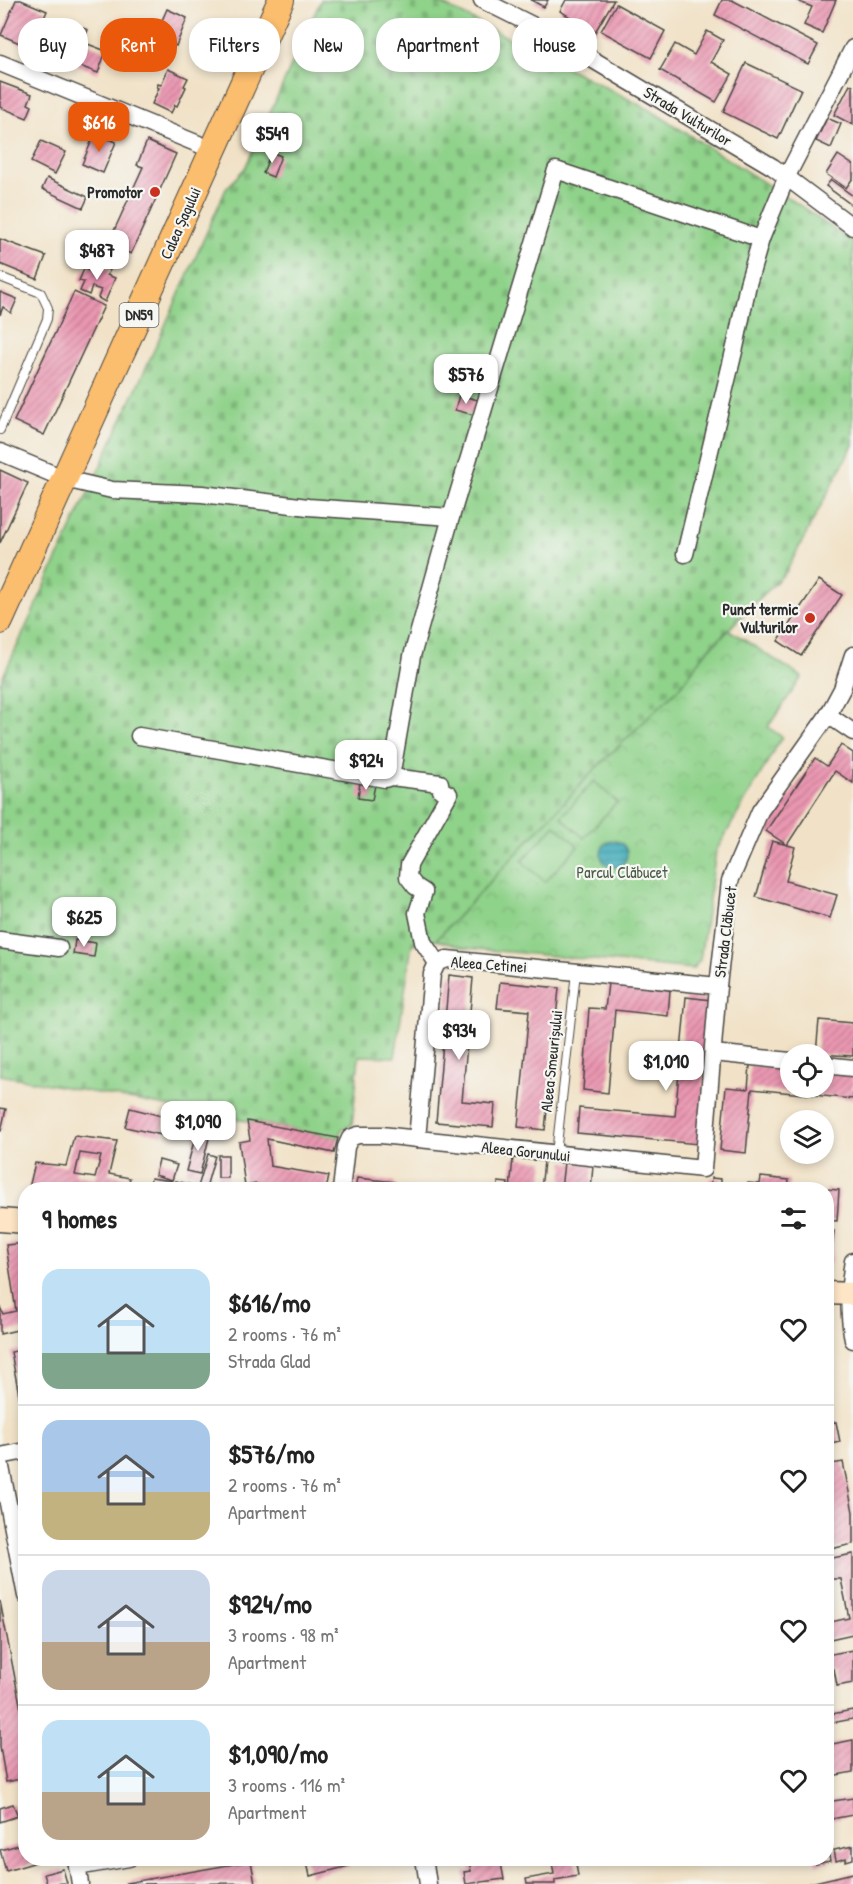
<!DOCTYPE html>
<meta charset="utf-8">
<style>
:root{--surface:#fff;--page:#f6f6f6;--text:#222;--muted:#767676;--line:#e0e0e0;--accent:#ea580c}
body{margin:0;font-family:"Patrick Hand",sans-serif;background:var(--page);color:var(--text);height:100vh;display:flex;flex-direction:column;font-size:22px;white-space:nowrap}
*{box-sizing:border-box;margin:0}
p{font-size:20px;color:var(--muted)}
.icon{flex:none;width:33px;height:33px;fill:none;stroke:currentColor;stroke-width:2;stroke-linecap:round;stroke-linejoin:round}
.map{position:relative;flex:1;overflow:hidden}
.panel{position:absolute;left:18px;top:1182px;width:816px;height:684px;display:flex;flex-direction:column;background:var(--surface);border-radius:24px;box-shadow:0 3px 9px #0003}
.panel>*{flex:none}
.top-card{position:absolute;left:18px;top:18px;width:818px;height:54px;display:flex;gap:12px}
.tools{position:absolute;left:780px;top:1044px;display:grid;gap:12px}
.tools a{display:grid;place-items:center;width:54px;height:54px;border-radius:50%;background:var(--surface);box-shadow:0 3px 9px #0003;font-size:30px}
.price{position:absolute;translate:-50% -51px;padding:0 14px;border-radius:12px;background:#fff;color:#222;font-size:20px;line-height:39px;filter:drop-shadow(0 2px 3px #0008)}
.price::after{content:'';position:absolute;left:50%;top:36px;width:18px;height:14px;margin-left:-9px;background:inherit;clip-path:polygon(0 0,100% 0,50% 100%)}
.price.selected{background:var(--accent);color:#fff}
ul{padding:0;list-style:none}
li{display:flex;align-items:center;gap:18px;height:150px;padding:0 24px}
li+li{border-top:2px solid var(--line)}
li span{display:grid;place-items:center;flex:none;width:168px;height:120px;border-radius:18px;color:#555}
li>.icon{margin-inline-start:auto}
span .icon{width:72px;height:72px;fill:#fffc;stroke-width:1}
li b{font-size:26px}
h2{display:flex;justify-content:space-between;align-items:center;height:72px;padding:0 24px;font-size:26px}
.tag{padding:0 21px;border-radius:24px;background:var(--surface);box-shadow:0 3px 9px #0003;font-size:21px;line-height:54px}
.tag.selected{background:var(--accent);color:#fff}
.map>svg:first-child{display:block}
.cemetery{fill:url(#cemetery-stones);stroke:#5d7e5a;stroke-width:1.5}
.park{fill:url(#park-crowns);stroke:#5d7e5a;stroke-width:1.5}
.pitch{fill:#8fd28a;stroke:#5d7e5a;stroke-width:1.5}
.water{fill:url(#water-rules);stroke:#336a72;stroke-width:1.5}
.building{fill:url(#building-hatch);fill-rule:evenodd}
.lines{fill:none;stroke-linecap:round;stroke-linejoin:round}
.lane-casing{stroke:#494642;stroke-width:10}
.street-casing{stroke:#494642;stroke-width:19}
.secondary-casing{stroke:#494642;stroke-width:25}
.primary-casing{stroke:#494642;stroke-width:28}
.lane{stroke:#fff;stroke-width:8}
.street{stroke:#fff;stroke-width:16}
.secondary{stroke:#fde5c5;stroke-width:22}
.primary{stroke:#fbbd6e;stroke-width:26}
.poi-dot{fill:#c8321e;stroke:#f6f6f2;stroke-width:2}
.labels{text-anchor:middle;stroke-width:4.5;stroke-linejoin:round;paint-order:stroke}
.shield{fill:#f6f6f2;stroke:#686867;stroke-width:1.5}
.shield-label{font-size:15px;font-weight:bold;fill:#2b2b2b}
.street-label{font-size:16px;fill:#2b2b2b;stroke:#f6f6f2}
.poi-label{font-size:16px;font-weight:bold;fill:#2b2b2b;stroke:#f6f6f2;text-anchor:end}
.park-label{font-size:16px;fill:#495d48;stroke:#f6f6f2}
</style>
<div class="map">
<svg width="853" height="1884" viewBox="0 0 853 1884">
<defs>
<pattern id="cemetery-stones" width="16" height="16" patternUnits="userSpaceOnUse" patternTransform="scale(1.5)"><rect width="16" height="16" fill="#8fd28a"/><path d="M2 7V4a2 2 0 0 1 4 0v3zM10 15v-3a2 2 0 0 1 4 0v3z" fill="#7cb477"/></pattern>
<pattern id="park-crowns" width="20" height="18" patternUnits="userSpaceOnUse" patternTransform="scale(1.5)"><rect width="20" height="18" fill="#8fd28a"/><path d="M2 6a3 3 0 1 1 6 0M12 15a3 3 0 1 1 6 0" fill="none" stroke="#7cb477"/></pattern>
<pattern id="water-rules" width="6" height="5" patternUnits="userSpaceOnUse" patternTransform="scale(1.5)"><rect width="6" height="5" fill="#3baab9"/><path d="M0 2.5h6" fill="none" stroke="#328b97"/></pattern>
<pattern id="building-hatch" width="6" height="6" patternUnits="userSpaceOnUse" patternTransform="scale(1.5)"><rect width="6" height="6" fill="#eb97b2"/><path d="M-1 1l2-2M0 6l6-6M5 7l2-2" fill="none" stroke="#bf7b91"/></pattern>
</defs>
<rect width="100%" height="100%" fill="#f6f6f2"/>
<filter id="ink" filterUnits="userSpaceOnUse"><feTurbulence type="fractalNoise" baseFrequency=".0167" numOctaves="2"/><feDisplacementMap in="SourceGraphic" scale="12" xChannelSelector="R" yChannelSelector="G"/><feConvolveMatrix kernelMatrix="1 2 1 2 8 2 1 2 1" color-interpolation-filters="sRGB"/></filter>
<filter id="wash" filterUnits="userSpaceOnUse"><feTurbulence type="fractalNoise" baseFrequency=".008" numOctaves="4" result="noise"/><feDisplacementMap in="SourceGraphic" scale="24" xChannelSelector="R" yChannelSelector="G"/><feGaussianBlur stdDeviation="1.35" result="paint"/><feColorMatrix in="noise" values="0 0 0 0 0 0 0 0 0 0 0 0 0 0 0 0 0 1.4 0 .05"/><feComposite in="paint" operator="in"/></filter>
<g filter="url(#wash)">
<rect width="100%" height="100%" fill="#f1e2c7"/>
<polygon class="cemetery" points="321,0 431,0 446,6 650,110 801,206 853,243 853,445 786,572 706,652 680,687 596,768 436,940 412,944 395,1057 359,1056 352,1125 342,1129 338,1138 0,1075 0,683 155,348 226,189 245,168"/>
<polygon class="park" points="729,630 802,677 768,727 782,737 716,851 700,960 693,969 466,948 436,940 596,768 680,687 706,652"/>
<g class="pitch">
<polygon points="594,781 617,802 584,838 561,817"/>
<polygon points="555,825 578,846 545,882 522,861"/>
</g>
<circle class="water" cx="614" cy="854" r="13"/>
<g id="blocks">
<g class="building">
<polygon points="16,0 21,0 47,11 31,48 1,35"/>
<polygon points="531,0 548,0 544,7"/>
<polygon points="566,0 614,0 595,32 560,11"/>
<polygon points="722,0 732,0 818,45 808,64 715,15"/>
<polygon points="795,0 836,0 822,33 804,25 812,7"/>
<polygon points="616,4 665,31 651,58 601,31"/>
<polygon points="167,9 187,18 176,46 174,45 170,53 151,44 158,29 156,28 157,24 160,25"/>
<polygon points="62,20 88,30 74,65 48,55"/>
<polygon points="707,31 723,40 711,62 732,74 716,102 660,70 675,44 694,55"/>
<polygon points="85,43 106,51 98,73 77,65"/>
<polygon points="746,63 801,89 778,139 723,112"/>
<polygon points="168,69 188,78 184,86 186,87 177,106 175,105 171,113 152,104 159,88 157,87 158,84 161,85"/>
<polygon points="0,82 32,94 28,104 32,106 27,118 0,107"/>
<polygon points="850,85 853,86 853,125 834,115"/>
<polygon points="827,118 841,124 831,148 816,141"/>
<polygon points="95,133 116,142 103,173 82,164"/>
<polygon points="41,141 66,152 55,174 31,162"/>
<polygon points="147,141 176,154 131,254 108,244 143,167 137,165"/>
<polygon points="271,152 281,156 273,177 263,173"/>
<polygon points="838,155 853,165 853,178 846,188 826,174"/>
<polygon points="47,178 88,197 83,208 42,189"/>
<polygon points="831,180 853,196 853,206 826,186"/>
<polygon points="0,239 46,256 37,279 0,264"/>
<polygon points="91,263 110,270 107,275 115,278 105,302 98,298 101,290 92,287 89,295 80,291 84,282 79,281 84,269 88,270"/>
<polygon points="0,292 17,299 11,313 3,307 0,315"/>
<polygon points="74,292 104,306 44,435 14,421"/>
<polygon points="459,395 478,400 474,415 455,410"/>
<polygon points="0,470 28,483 0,543"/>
<polygon points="819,580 842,595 801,656 778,641"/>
<polygon points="841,745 853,753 853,783 835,771 787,845 766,831 815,758 827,766"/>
<polygon points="360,782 375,785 372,800 358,798"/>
<polygon points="772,841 795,847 786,881 837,895 830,918 756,897"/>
<polygon points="75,940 96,943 94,957 73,954"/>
<polygon points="449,975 473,978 462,1101 495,1104 493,1127 436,1122"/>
<polygon points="500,982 559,988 545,1130 518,1127 529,1011 497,1008"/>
<polygon points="608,983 670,990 668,1016 615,1010 608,1093 583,1090 589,1008 605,1009"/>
<polygon points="686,997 711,1000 699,1144 577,1133 579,1108 675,1116"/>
<polygon points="819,1020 853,1023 853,1056 816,1054"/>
<polygon points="750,1065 790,1069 790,1088 824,1088 824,1072 853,1075 853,1099 752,1089 746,1153 720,1150 726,1087 748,1089"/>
<polygon points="0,1108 6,1109 1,1131 0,1131"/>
<polygon points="130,1108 166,1117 162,1135 125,1127"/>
<polygon points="247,1121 338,1138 334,1153 267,1139 270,1166 329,1176 326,1190 302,1190 256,1184 245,1186 239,1142 250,1140"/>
<polygon points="197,1130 210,1134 200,1174 186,1171"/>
<path d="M74,1136L117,1141L109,1174L130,1178L127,1190L29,1188L35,1163L66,1166ZM80,1153L101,1156L95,1178L75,1175Z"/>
<polygon points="208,1154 215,1156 207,1184 215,1186 215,1190 197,1190"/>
<rect x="218" y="1155" width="10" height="23"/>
<polygon points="513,1158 544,1161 541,1190 510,1190"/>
<polygon points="159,1160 177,1165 172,1180 155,1175"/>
<polygon points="564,1162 593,1165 591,1190 561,1190"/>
<polygon points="761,1177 789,1180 788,1190 747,1190 748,1183 760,1184"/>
<polygon points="151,1178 171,1181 170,1190 149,1190"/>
<polygon points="357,1178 395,1182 394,1190 355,1190"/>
<polygon points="711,1178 721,1179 721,1190 710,1190"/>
<polygon points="176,1181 196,1186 195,1190 174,1190"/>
<polygon points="498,1182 508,1183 507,1190 498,1190"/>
<polygon points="826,1189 839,1190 837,1221 826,1220"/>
<polygon points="826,1230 834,1231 830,1265 826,1264"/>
<polygon points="26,1243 26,1328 0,1334 0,1307 3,1314 16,1311 6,1245"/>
<polygon points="26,1349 26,1410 22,1411 11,1352"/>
<polygon points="826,1380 829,1380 832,1400 826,1401"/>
<polygon points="836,1422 840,1442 826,1445 826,1424"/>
<polygon points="843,1462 853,1512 853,1544 826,1550 826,1519 829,1518 826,1511 826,1465"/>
<polygon points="853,1554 853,1634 826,1640 826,1623 849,1618 841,1579 831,1579 827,1559"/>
<polygon points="0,1601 26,1735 26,1778 6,1782 0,1747"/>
<polygon points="853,1650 853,1683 837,1686 834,1669 826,1671 826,1655"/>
<polygon points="853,1710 853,1719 826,1724 826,1715"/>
<polygon points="853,1740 853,1772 826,1777 826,1758 830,1758 827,1745"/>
<polygon points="853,1798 853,1815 826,1820 826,1802"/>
<polygon points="13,1804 18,1816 0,1822 0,1808"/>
<polygon points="26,1843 26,1858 47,1859 6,1871 0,1850"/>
<polygon points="853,1846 853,1859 846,1861 846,1858 836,1861 834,1850"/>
<polygon points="826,1851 828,1851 830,1861 816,1864 815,1858 826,1858"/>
<polygon points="306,1858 347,1858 349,1866 310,1876"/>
<polygon points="475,1858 500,1858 504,1879 466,1884 464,1872 471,1871 469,1860"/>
<polygon points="551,1858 575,1858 578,1876 555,1880 555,1884 527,1884 526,1879 554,1874"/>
<polygon points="251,1861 255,1883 127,1884 126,1883"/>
<polygon points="63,1869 67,1883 47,1884 44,1874"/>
<polygon points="853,1873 853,1884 810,1884 810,1883"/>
</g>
</g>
</g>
<g filter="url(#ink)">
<use href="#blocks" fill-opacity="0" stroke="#494642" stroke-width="1.5"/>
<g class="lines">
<defs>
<g id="lane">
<polyline points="0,277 41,293 48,308 47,319 0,430"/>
<polyline points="556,1154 576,972"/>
</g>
<g id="street">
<polyline points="482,0 548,33 773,167 853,227"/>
<polyline points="0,63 213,150"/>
<polyline points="0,452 65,479 112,490 202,494 308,507 451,517"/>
<polyline points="685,554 736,343 748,284 761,239 787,176 853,48"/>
<polyline points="828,715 853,732"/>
<polyline points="139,736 385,779 391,777 440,783 441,790 449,794 409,865 408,877 415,886 424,892 417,913 423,942 437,963"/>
<polyline points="391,777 412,656 451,517 556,170 761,239"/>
<polyline points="0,940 59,948"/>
<polyline points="713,1053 790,1061"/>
<polyline points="824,1065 853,1068"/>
<polyline points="417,1139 432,974 437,963 447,959 718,986"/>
<polyline points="341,1190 346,1147 350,1138 358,1135 381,1135 703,1169 718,986 730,881 760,811 828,715 842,689 853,655"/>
<path d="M853,1261C848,1289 848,1313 853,1340"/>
<polyline points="0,1456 26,1451"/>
<polyline points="0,1462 26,1596"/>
<polyline points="76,1858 80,1884"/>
<polyline points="424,1858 428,1884"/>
<polyline points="77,1867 129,1858"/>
</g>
<g id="secondary">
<polyline points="0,1220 26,1222"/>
<polyline points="826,1293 853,1294"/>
</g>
<polyline id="primary" points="0,621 281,0"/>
</defs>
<use href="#lane" class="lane-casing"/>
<use href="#street" class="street-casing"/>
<use href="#secondary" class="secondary-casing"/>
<use href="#primary" class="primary-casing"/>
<use href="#lane" class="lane"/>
<use href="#street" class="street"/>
<use href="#secondary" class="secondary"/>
<use href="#primary" class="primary"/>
</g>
</g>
<g class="poi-dot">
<circle cx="155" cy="192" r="6"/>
<circle cx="810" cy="618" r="6"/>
</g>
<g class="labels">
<rect class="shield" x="119.5" y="303" width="39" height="24" rx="4.5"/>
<g class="shield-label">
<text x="139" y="320">DN59</text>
</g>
<g class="street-label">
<text transform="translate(688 116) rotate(31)" y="6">Strada Vulturilor</text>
<text transform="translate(180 223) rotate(-66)" y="6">Calea Șagului</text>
<text transform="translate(725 932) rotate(-83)" y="6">Strada Clăbucet</text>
<text transform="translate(489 964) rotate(4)" y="6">Aleea Cetinei</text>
<text transform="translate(551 1061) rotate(-84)" y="6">Aleea Smeurișului</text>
<text transform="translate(526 1151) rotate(6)" y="6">Aleea Gorunului</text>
</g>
<g class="poi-label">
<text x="143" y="198">Promotor</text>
<text x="798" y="615">Punct termic<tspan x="798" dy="18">Vulturilor</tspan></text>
</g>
<g class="park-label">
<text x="622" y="878">Parcul Clăbucet</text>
</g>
</g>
</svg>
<div class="tools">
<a><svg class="icon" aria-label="locate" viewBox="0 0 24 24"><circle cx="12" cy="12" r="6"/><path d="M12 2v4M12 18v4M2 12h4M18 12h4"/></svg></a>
<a><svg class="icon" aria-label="layers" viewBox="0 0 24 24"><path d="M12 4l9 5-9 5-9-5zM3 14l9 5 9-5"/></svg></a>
</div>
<b class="price selected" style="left:99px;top:153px">$616</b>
<b class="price" style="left:272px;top:164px">$549</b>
<b class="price" style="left:97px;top:281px">$487</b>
<b class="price" style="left:466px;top:405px">$576</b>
<b class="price" style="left:366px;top:791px">$924</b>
<b class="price" style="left:84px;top:948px">$625</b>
<b class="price" style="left:459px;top:1061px">$934</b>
<b class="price" style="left:666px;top:1092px">$1,010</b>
<b class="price" style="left:198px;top:1152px">$1,090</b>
<div class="top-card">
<a class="tag">Buy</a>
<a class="tag selected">Rent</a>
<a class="tag">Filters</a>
<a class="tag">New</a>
<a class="tag">Apartment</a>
<a class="tag">House</a>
</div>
<section class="panel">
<h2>9 homes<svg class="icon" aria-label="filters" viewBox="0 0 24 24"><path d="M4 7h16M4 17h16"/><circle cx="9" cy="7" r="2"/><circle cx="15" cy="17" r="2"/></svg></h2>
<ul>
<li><span style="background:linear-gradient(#bfe0f5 70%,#7fa58c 0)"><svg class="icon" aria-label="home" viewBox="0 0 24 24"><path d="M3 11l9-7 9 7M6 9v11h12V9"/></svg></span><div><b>$616/mo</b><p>2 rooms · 76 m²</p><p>Strada Glad</p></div><svg class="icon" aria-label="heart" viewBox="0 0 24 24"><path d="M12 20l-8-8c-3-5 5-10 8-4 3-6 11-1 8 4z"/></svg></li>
<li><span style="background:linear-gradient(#a9c7e8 60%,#c2b280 0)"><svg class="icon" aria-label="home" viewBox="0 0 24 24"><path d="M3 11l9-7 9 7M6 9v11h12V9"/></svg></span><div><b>$576/mo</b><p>2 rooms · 76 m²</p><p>Apartment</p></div><svg class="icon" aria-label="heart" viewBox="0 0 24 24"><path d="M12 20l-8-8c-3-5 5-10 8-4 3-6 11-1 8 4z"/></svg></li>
<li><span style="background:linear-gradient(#c9d6e8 60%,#b9a48a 0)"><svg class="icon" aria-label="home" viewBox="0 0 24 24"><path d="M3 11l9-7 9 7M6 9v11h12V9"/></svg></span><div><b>$924/mo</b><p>3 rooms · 98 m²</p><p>Apartment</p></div><svg class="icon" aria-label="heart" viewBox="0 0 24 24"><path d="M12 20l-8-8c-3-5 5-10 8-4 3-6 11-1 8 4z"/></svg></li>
<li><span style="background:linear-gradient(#bfe0f5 60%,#b9a48a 0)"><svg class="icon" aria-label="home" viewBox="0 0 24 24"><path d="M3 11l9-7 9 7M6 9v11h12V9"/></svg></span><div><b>$1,090/mo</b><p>3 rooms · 116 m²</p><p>Apartment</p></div><svg class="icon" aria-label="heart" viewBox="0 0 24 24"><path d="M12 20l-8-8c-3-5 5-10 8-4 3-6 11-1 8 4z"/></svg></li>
</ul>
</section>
</div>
